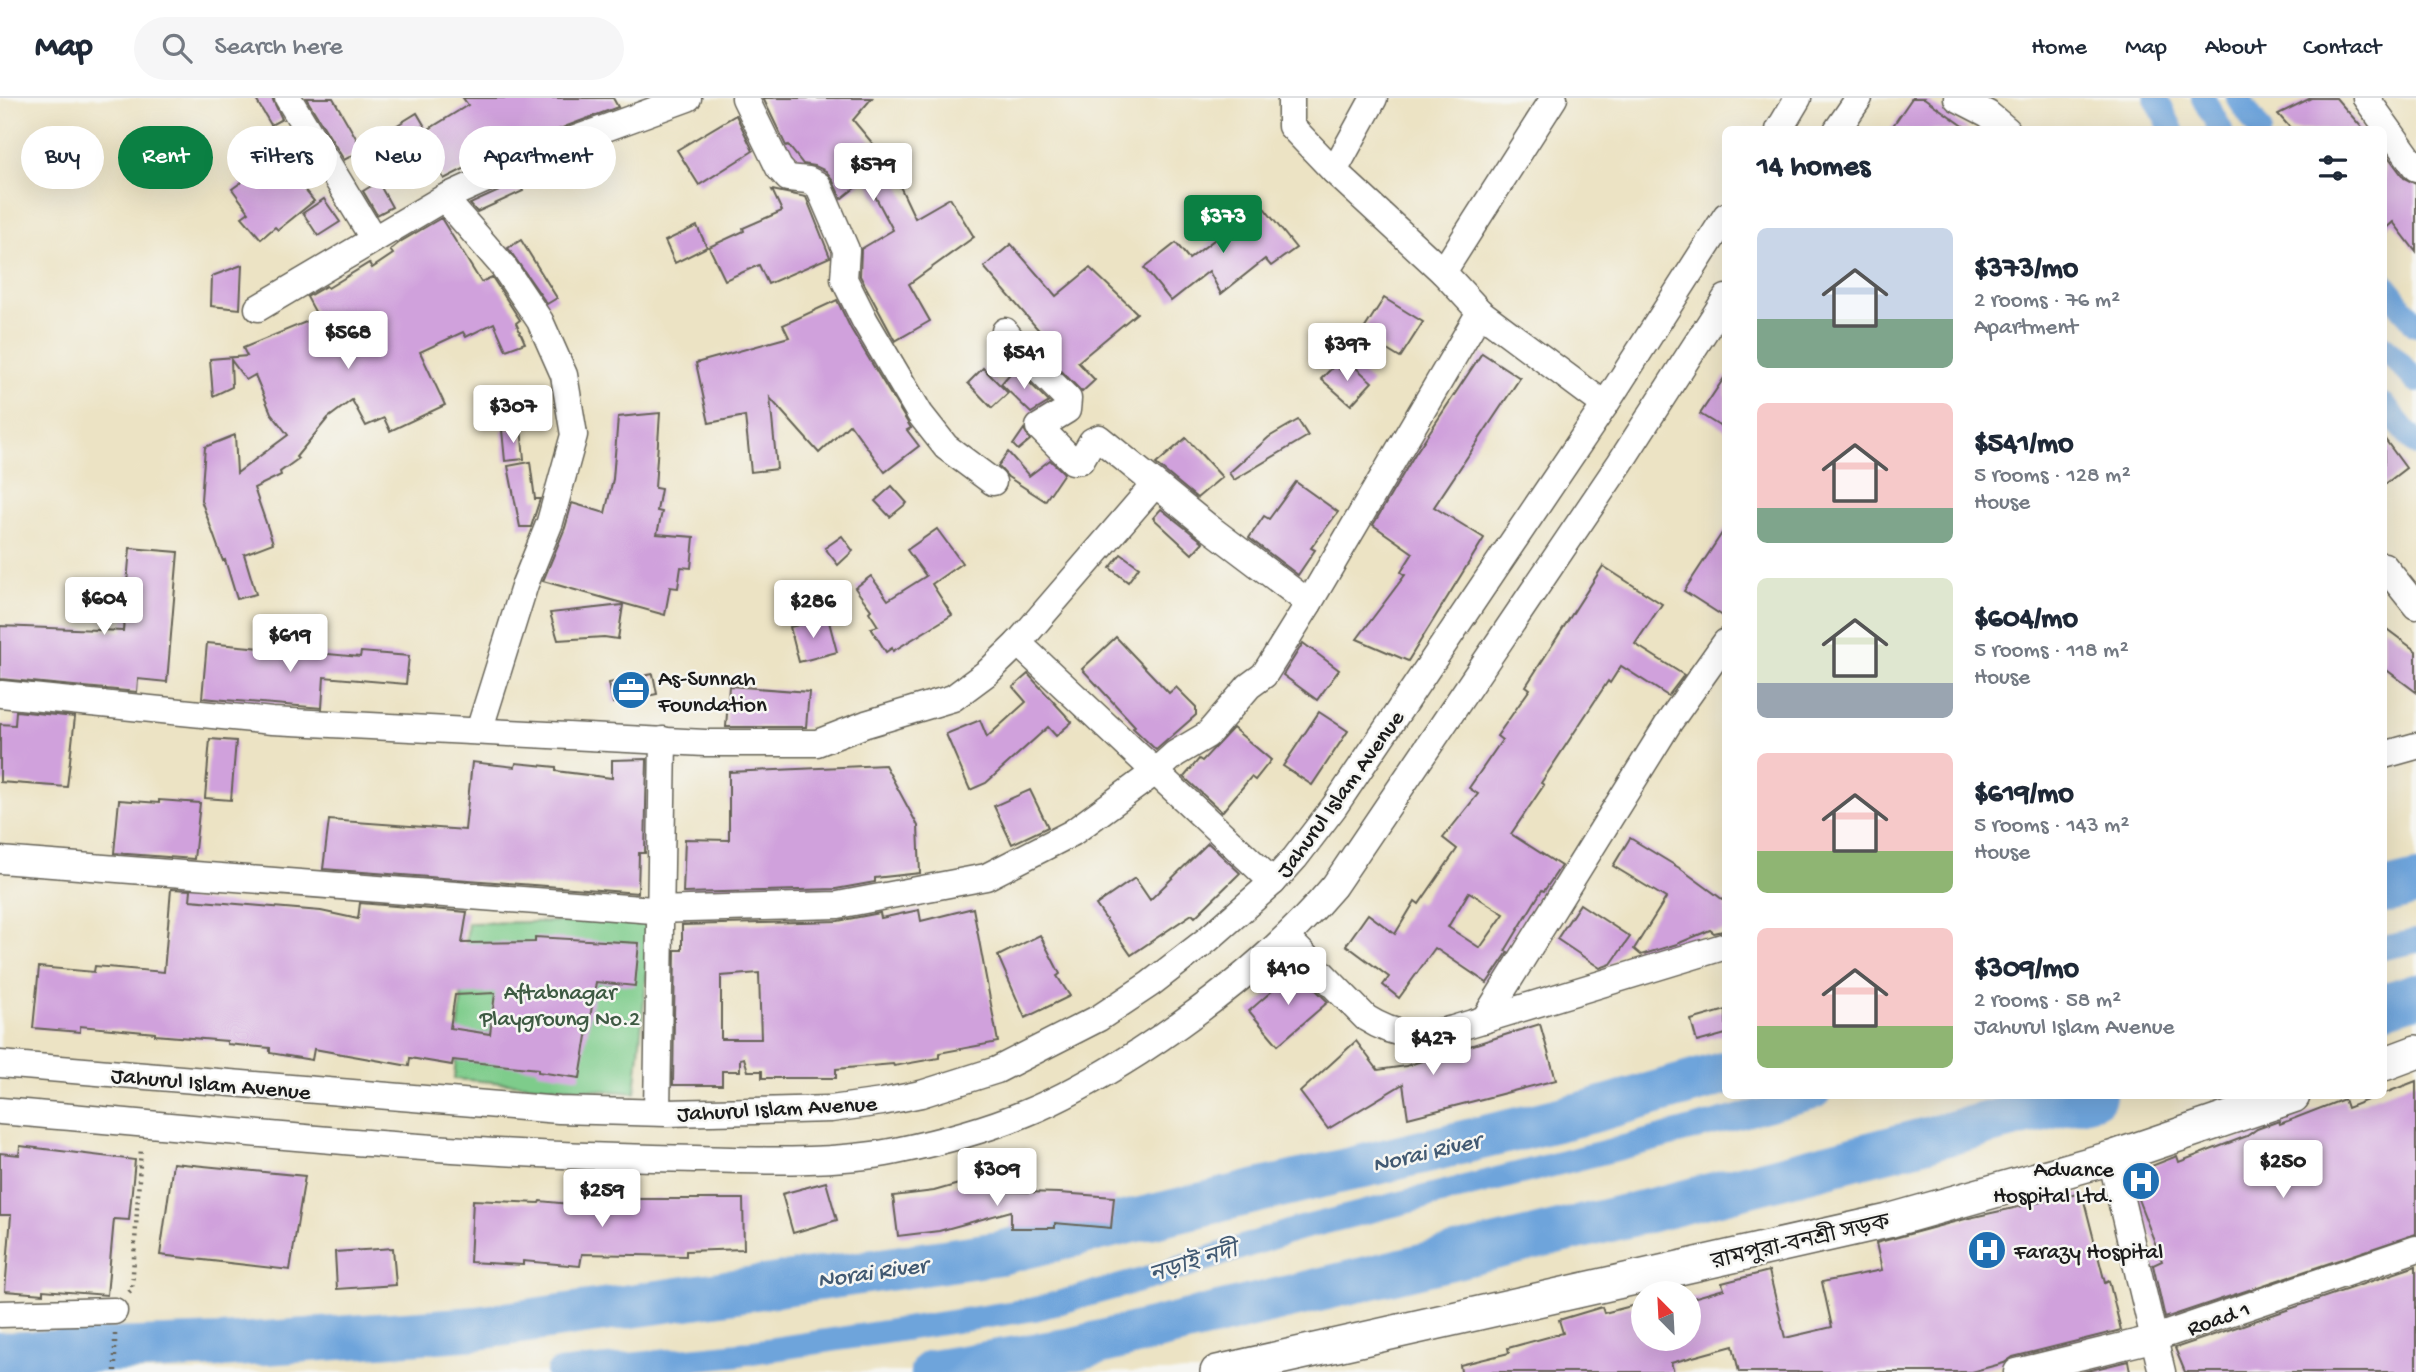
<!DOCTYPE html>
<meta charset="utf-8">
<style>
:root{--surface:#fff;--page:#f6f6f7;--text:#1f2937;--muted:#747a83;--line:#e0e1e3;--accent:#0b8043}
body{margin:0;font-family:"Gochi Hand","Noto Sans Bengali",sans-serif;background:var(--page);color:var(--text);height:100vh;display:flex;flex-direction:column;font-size:26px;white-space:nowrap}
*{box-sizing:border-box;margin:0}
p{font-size:23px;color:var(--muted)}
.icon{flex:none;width:38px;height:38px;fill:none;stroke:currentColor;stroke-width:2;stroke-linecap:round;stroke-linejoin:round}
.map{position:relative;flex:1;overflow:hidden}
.side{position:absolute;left:1722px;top:28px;width:665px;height:973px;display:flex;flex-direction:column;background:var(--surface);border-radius:10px;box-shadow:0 7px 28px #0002}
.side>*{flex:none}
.banner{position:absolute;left:21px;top:28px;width:665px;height:63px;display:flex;gap:14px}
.needle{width:46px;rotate:336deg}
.fabs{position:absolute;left:1631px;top:1183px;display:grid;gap:14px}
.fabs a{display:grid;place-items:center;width:70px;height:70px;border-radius:50%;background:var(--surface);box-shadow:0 7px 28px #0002;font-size:35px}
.price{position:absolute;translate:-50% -60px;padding:0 16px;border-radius:7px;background:#fff;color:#222;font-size:23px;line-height:46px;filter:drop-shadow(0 2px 4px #0008)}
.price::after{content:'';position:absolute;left:50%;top:42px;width:21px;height:16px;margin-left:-10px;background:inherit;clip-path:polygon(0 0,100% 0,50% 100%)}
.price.on{background:var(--accent);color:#fff}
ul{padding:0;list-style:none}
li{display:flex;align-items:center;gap:21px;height:175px;padding:0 35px}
li span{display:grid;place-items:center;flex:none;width:196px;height:140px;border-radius:10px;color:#555}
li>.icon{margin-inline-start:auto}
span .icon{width:84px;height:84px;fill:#fffc;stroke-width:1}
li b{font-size:30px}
h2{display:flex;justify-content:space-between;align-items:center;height:84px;padding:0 35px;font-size:30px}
.chip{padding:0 24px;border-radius:32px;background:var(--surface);box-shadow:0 7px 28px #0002;font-size:24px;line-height:63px}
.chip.on{background:var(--accent);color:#fff}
header{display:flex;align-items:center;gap:42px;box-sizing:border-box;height:98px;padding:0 35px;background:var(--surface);border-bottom:2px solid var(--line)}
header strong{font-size:33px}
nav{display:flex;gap:38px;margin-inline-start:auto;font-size:24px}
.search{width:490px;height:63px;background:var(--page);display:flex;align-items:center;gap:18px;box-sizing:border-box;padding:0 24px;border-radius:38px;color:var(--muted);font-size:26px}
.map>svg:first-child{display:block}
.green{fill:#7ecc8b;stroke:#4d7454;stroke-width:2}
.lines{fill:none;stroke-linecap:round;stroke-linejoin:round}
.canal{stroke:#6ea4db;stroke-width:24}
.river{stroke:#6ea4db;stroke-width:44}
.building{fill:#d0a1dc;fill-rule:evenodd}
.minor-casing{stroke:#656257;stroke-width:29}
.major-casing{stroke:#656257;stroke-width:36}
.path{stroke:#656257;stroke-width:4.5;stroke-dasharray:2 5;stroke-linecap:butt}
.minor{stroke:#fff;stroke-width:26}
.major{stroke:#fff;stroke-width:33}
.labels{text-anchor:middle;stroke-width:5;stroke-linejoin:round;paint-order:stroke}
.poi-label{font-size:23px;fill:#1c1c1c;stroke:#f6f6f2;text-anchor:start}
.street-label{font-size:23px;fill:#1c1c1c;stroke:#f6f6f2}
.park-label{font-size:23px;fill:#3e5a43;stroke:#f6f6f2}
.water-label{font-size:24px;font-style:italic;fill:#415972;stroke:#f6f6f2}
</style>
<header>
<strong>Map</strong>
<div class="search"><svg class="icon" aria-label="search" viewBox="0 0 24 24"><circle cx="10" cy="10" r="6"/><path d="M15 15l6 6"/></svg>Search here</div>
<nav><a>Home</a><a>Map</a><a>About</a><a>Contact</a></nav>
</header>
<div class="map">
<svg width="2416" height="1274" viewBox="0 0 2416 1274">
<rect width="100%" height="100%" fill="#f6f6f2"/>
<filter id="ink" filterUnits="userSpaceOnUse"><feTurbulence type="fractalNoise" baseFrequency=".0143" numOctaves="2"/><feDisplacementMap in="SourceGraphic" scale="14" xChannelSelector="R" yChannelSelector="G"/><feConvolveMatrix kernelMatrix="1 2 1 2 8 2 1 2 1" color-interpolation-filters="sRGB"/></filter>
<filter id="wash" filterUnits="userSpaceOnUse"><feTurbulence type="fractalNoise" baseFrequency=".00686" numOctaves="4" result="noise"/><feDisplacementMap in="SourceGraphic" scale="28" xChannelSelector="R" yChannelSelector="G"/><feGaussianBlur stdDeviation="1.57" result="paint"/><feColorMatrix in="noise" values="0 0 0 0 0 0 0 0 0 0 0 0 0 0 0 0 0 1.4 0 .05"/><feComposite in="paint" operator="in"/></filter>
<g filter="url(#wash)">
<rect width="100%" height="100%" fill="#ece3c4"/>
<polygon class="green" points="652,822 635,995 454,981 468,825"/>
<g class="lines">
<g class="canal">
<polyline points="2156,0 2172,32"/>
<polyline points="2203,0 2221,32"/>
<polyline points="2238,0 2260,32"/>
<polyline points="2384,186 2416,227"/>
<polyline points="2384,249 2416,283"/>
<polyline points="2384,307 2416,346"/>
<polyline points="2384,850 2416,843"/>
<polyline points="558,1274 740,1256 1035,1211 1146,1181 1294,1132 1632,1047 1818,998"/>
</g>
<g class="river">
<polyline points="2384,794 2416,786"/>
<polyline points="2384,907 2416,897"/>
<polyline points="0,1256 222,1248 478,1230 999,1155 1589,1014 1726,975"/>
<polyline points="932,1274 1073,1251 1668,1108 2094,998"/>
</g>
</g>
<g id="blocks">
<g class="building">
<polygon points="255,0 272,0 282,21 271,27"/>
<polygon points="306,0 333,0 363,52 344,62"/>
<polygon points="463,0 613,0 618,9 567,28 485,64 483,61 444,81 430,58 416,67 411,58 382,76 370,57 399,38 394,29 417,15 427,32 468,7"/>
<polygon points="763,0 872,0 853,22 889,65 915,120 950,100 974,139 909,186 930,223 895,243 860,178 861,151 893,132 866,81 841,101 832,81 826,73 815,68 803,66 788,47 786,48"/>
<polygon points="1912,0 1924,0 1969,32 1890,32"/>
<polygon points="2311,0 2336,0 2364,32 2292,32 2278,16"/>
<polygon points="736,17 753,53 699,87 677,52"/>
<polygon points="275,31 295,60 285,68 314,103 278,132 275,129 261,141 242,119 249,114 232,91 254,75 241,49"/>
<polygon points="2384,53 2404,80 2416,86 2416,154 2393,124 2384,132"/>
<polygon points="378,84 392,109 377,117 363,93"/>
<polygon points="519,84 523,93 477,114 470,106"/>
<polygon points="772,92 806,99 830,159 768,186 759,167 725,182 709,149 744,133 743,130 782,113"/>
<polygon points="324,101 340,124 318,138 303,115"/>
<polygon points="1261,106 1296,150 1271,168 1265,161 1221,196 1209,173 1171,203 1144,170 1176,145 1189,161"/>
<polygon points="441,120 481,184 492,179 520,222 516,225 525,245 506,252 494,225 466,239 463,234 420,254 445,307 390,333 384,320 366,328 352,302 328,320 296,359 298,361 280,374 281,377 254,390 273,445 244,456 256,496 237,501 225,462 223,463 201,402 205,349 235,337 237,375 288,337 271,315 255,277 246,282 231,262 232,289 213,298 210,261 247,258 243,250 318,219 307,199 326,188 328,190 369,165 372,170 393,156 390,152 400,144"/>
<polygon points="697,128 707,149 675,165 665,143"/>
<polygon points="521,142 557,200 547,206 508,150"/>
<polygon points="1011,146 1056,198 1090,170 1137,215 1078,264 1095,282 1082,294 1035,246 1043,237 984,169"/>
<polygon points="242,167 240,211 211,208 212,178"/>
<polygon points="1384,200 1423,224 1400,260 1361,236"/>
<polygon points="837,202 851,231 911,330 907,332 919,348 885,374 850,326 819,355 770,300 777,371 751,374 745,318 709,325 696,265 789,239 783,227"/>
<polygon points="1482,255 1520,280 1434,409 1484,440 1408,563 1357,541 1405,477 1401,474 1413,455 1373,427 1415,356"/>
<polygon points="1335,267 1347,278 1355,269 1372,284 1351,307 1321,281"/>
<polygon points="983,270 1008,295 992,310 968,285"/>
<polygon points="1015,270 1049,304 1031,315 1001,286"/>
<polygon points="1726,277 1726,332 1700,316"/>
<polygon points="660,315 655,390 661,391 657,413 662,414 657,436 694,439 691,470 681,469 678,490 670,489 665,517 543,483 565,430 572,405 605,415 613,381 618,319"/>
<polygon points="1298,322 1308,338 1234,382 1229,375 1269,339"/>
<polygon points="521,330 524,361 505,363 502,332"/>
<polygon points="1024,331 1030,342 1018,352 1013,347"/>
<polygon points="1186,340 1222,379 1197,400 1156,366"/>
<polygon points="2384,340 2406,370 2384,387"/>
<polygon points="1008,354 1029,378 1050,362 1064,375 1045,403 1008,379 998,368"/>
<polygon points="530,364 535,401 540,401 531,429 520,429 508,368"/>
<polygon points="1296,384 1338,414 1311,450 1315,452 1298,477 1249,440 1264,418 1269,421"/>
<polygon points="892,388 907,405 890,419 875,403"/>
<polygon points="1161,411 1203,444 1192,456 1153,420"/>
<polygon points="1726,429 1726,520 1684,493"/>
<polygon points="937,431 962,465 932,486 952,517 893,553 892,550 886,554 871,530 878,528 869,514 871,512 855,490 871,478 888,502 926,478 907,452"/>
<polygon points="842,438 853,453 838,467 825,450"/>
<polygon points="130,450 178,454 167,584 138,581 137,594 0,581 0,528 123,533"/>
<polygon points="1121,456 1139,469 1128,484 1110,470"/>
<path d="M1603,468L1662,506L1635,546L1684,577L1668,598L1621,568L1610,585L1608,583L1541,685L1544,687L1511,736L1561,768L1544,793L1542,792L1505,853L1508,854L1487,885L1435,850L1399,900L1383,887L1389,879L1346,847L1368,816L1395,836L1415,803L1419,806L1457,751L1443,740L1478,696L1469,690L1502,642L1497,638L1530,591L1526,588ZM1469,794L1504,816L1480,850L1448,829Z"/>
<polygon points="623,507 618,541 604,539 558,542 550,515"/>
<polygon points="828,520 837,554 799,564 790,529"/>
<polygon points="2384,529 2416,553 2416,594 2384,570"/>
<polygon points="1116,539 1169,595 1176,589 1196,609 1196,617 1156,652 1133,630 1135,628 1082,571"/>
<polygon points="207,545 360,559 361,554 409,558 406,586 324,579 322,610 202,600"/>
<polygon points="1303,545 1339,572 1317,602 1283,577"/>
<polygon points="653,576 657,596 613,605 609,585"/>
<polygon points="1028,576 1072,624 1056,638 1048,629 986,685 970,692 946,636 980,622 987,639 1026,604 1013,589"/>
<polygon points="729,588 809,594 806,629 726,629"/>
<polygon points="16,613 75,619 67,689 0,684 0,626 15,627"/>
<polygon points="1319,614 1348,633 1312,687 1283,668"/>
<polygon points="1233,630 1271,662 1255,682 1251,679 1222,714 1184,679 1199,661 1202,663"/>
<polygon points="210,641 236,643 231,702 205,700"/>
<polygon points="647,661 645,755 639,755 638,795 323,771 329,722 465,732 472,664 515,669 516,665 556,669 556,673 612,680 612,662"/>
<polygon points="885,667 918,728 920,775 875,780 875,784 836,791 683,795 685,741 729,742 729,674"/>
<polygon points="1030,692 1048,729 1012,746 994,708"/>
<polygon points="119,702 159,705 159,702 200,705 194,761 114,755"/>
<polygon points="1630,740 1681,771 1726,804 1726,829 1723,833 1714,835 1710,832 1677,846 1641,857 1634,851 1666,800 1613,768"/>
<polygon points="1208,745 1240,775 1195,819 1192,816 1131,857 1096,807 1135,780 1150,802"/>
<path d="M171,791L191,792L190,802L321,813L358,821L360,805L467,814L462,845L535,844V839L639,845L635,888L596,884L580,980L538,974V971L453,962L452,967L410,960L409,968L314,951L312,962L270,955V950L227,946V943L155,937V935L80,928V934L33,930L39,869L94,874L95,868L164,874ZM495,895L490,936L450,930L455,897Z"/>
<polygon points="1580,806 1630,839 1611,866 1600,870 1557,841"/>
<path d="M973,810L998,944L939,955V960L894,968L893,966L836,971V980H762V973H748L744,960L740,961V973H722V987H673L675,852H682V827L838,823L880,815L881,820L919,812L921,823ZM759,875L761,941H721V878Z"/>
<polygon points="1040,837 1060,876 1057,878 1070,898 1025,920 998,858"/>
<polygon points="1296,872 1328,904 1278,947 1249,913"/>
<polygon points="1726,912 1726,936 1697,944 1691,922"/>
<polygon points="1540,926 1556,982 1408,1020 1403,986 1328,1031 1300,994 1356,943 1378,972 1406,968"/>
<polygon points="2416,983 2416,1136 2165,1220 2153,1167 2162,1163 2136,1096 2131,1076 2177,1058 2179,1064 2247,1038 2257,1031 2279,1023 2280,1026 2344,1001 2347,1010"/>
<polygon points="20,1048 135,1062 129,1122 114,1121 107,1197 43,1192 43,1196 5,1193 11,1117 0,1117 0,1055 19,1057"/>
<polygon points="173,1065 305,1078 290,1172 160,1157"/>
<polygon points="987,1078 992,1093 1059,1095 1114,1099 1111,1130 1055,1125 1055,1130 1011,1130 1011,1113 939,1133 898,1138 893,1098 934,1093"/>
<polygon points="826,1084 837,1122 793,1135 782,1096"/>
<polygon points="2082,1095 2105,1185 2109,1183 2121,1232 2013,1259 2004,1265 1971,1274 1739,1274 1733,1248 1671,1265 1674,1274 1461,1274 1460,1267 1509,1255 1508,1250 1563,1235 1559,1222 1602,1209 1604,1215 1643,1205 1643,1241 1689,1241 1689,1201 1724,1191 1722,1185 1769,1173 1785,1240 1832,1229 1822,1184 1882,1172 1876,1145 1969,1120"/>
<polygon points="599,1101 743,1101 744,1151 686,1153 686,1158 582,1156 580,1168 523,1163 523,1167 470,1164 473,1102 539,1105 540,1103 599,1109"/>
<polygon points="393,1150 396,1187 337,1191 335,1154"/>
<polygon points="2416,1168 2416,1274 2185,1274 2175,1250"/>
<polygon points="2128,1263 2130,1274 2083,1274"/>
</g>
</g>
</g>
<g filter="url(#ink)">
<use href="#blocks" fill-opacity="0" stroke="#656257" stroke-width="2"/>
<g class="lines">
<defs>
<g id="minor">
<polyline points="288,0 373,140"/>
<polyline points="745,0 779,70 788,80 808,82 818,87 846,152 844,181 865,223 920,316 946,349 993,384"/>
<polyline points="1291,0 1291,28 1334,73"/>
<polyline points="1374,0 1334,73 1443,174"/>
<polyline points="1554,0 1443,174 1480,214 1605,307"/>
<polyline points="1957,0 1988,16 2007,32"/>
<polyline points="2366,0 2416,70"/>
<polyline points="1779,32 1798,0"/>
<polyline points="1837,32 1859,0"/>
<polyline points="444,100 503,168 540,223 564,277 574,337 550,424 525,486 479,633"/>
<polyline points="258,210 444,100 573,42 688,0"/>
<polyline points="1005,233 1021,254 1068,301 1067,312 1039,329 1073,363 1081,362 1092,343 1099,340 1207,428 1309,505"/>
<polyline points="2384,468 2416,508"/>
<polyline points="1018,545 1273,784"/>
<polyline points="1,596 272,623 705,645 817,645 866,626 953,600 988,574 1018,545 1155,386"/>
<polyline points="2384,657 2416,648"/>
<polyline points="0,762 653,812 838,807 986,779 1072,735 1155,674 1175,656 1207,637 1249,588 1264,577 1309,505 1480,214"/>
<path d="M1287,840L1366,920C1396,939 1420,940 1453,931L1726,848"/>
<polyline points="1484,922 1670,623 1726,544"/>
<polyline points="0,966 559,1012 666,1015 755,1013 831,1011 882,1004 921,996 997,972 1099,920 1150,886 1207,842 1273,784 1295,760 1334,709 1605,307 1726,118"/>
<path d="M0,1013C218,1031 435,1056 654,1060C730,1061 823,1068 896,1053C940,1044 985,1032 1026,1015C1066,999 1103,977 1139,954C1211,907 1278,854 1334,788L1620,365L1726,200"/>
<polyline points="657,1014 663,642"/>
<polyline points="2111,1060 2162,1274"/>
<polyline points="0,1216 114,1213"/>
<polyline points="2017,1274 2152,1241 2416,1151"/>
</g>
<g id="major">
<polyline points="2384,966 2416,954"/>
<polyline points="1217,1274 1888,1123 2111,1060 2293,998"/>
</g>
</defs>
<use href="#minor" class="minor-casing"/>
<use href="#major" class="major-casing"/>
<g class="path">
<polyline points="129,1194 132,1191 141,1050"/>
<polyline points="115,1236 115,1274"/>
</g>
<use href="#minor" class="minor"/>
<use href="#major" class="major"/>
</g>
</g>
<defs>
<symbol id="office-disc" viewBox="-11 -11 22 22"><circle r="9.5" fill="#1f6fb2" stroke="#f6f6f2"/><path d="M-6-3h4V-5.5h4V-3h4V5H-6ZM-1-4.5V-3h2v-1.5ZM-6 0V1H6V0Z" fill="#fff"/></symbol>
<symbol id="hospital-disc" viewBox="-11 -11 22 22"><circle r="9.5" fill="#1f6fb2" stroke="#f6f6f2"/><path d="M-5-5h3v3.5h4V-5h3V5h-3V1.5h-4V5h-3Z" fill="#fff"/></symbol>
</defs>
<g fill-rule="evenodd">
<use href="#office-disc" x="609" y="570" width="44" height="44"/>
<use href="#hospital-disc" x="2119" y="1061" width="44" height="44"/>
<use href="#hospital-disc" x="1965" y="1130" width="44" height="44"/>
</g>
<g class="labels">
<g class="poi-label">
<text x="658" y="587">As-Sunnah<tspan x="658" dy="26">Foundation</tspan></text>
<text x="2114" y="1078" text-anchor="end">Advance<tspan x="2114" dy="26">Hospital Ltd.</tspan></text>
<text x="2014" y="1160">Farazy Hospital</text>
</g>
<g class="street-label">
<text transform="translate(1339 695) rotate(-54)" y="8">Jahurul Islam Avenue</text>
<text transform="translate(211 984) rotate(5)" y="8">Jahurul Islam Avenue</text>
<text transform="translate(777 1009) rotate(-3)" y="8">Jahurul Islam Avenue</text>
<text transform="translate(1800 1142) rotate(-13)" y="8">রামপুরা-বনশ্রী সড়ক</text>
<text transform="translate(2218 1219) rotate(-19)" y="8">Road 1</text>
</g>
<g class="park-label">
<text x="560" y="901">Aftabnagar<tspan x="560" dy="26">Playgroung No.2</tspan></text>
</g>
<g class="water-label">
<text transform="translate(1426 1053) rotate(-13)" y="8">Norai River</text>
<text transform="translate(1193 1163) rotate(-17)" y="8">নড়াই নদী</text>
<text transform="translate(872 1173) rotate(-8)" y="8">Norai River</text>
</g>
</g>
</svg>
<div class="fabs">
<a><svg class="needle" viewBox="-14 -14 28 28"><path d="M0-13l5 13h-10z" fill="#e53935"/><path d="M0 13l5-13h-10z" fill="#747a83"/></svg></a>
</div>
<b class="price" style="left:873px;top:105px">$579</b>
<b class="price on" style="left:1223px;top:157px">$373</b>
<b class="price" style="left:348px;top:273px">$568</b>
<b class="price" style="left:1347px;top:285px">$397</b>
<b class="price" style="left:1024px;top:293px">$541</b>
<b class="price" style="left:513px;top:347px">$307</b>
<b class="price" style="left:104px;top:539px">$604</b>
<b class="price" style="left:813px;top:542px">$286</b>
<b class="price" style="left:290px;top:576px">$619</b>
<b class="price" style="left:1288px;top:909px">$410</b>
<b class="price" style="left:1433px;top:979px">$427</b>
<b class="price" style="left:2283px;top:1102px">$250</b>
<b class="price" style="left:997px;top:1110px">$309</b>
<b class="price" style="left:602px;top:1131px">$259</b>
<div class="banner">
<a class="chip">Buy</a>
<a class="chip on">Rent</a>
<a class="chip">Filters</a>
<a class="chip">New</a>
<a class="chip">Apartment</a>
</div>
<section class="side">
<h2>14 homes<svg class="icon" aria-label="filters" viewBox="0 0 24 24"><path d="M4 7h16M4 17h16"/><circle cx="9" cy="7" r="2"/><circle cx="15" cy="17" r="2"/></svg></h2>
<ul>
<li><span style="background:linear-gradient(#c9d6e8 65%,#7fa58c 0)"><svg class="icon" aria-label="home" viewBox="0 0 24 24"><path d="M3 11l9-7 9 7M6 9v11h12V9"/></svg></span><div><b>$373/mo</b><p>2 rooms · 76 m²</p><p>Apartment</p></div></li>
<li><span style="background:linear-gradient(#f6c9c9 75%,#7fa58c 0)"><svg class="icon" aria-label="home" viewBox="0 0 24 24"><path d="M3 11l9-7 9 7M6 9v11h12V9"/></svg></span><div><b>$541/mo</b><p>5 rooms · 128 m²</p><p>House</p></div></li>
<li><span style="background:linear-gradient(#dfe7d0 75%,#9aa5b1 0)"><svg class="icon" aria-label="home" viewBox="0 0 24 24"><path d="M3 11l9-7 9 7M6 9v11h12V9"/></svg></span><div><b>$604/mo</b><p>5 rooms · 118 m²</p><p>House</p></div></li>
<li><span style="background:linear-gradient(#f6c9c9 70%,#8fb573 0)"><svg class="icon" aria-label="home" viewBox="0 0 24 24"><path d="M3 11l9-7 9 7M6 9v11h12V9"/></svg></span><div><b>$619/mo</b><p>5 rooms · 143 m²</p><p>House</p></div></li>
<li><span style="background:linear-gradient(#f6c9c9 70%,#8fb573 0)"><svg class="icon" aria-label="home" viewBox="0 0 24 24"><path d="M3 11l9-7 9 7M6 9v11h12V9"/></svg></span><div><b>$309/mo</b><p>2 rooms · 58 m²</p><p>Jahurul Islam Avenue</p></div></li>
</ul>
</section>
</div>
